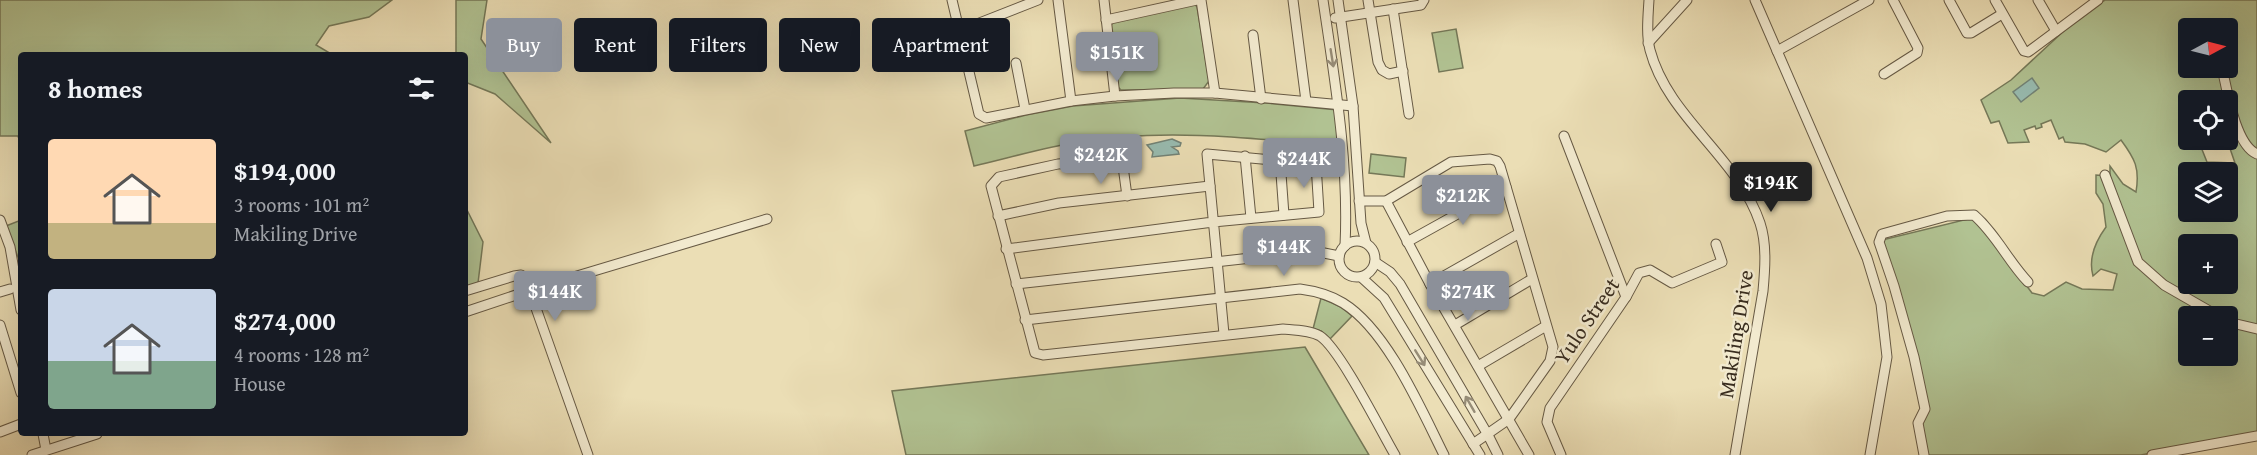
<!DOCTYPE html>
<meta charset="utf-8">
<style>
:root{--surface:#171b24;--page:#20242c;--text:#f1f3f6;--muted:#9ea1a6;--accent:#8c9099}
body{margin:0;font-family:"Gentium Book Plus",serif;background:var(--page);color:var(--text);height:100vh;display:flex;flex-direction:column;font-size:22px;white-space:nowrap}
*{box-sizing:border-box;margin:0}
p{font-size:20px;color:var(--muted)}
.icon{flex:none;width:33px;height:33px;fill:none;stroke:currentColor;stroke-width:2;stroke-linecap:round;stroke-linejoin:round}
.map{position:relative;flex:1;overflow:hidden}
.side{position:absolute;left:18px;top:52px;width:450px;height:384px;display:flex;flex-direction:column;background:var(--surface);border-radius:6px;box-shadow:0 6px 24px #0002}
.side>*{flex:none}
.top-card{position:absolute;left:486px;top:18px;width:570px;height:54px;display:flex;gap:12px}
.needle{width:39px;rotate:83deg}
.fabs{position:absolute;left:2178px;top:18px;display:grid;gap:12px}
.fabs a{display:grid;place-items:center;width:60px;height:60px;border-radius:6px;background:var(--surface);box-shadow:0 6px 24px #0002;font-size:30px}
.price{position:absolute;translate:-50% -51px;padding:0 14px;border-radius:6px;background:var(--accent);color:#fff;font-size:20px;line-height:39px;filter:drop-shadow(0 2px 3px #0008)}
.price::after{content:'';position:absolute;left:50%;top:36px;width:18px;height:14px;margin-left:-9px;background:inherit;clip-path:polygon(0 0,100% 0,50% 100%)}
.price.current{background:#222;color:#fff}
ul{padding:0;list-style:none}
li{display:flex;align-items:center;gap:18px;height:150px;padding:0 30px}
li span{display:grid;place-items:center;flex:none;width:168px;height:120px;border-radius:6px;color:#555}
li>.icon{margin-inline-start:auto}
span .icon{width:72px;height:72px;fill:#fffc;stroke-width:1}
li b{font-size:26px}
h2{display:flex;justify-content:space-between;align-items:center;height:72px;padding:0 30px;font-size:26px}
.tag{padding:0 21px;border-radius:6px;background:var(--surface);box-shadow:0 6px 24px #0002;font-size:21px;line-height:54px}
.tag.current{background:var(--accent);color:#fff}
.map>svg:first-child{display:block}
.green{fill:#b1c292;stroke:#757858;stroke-width:1.5;fill-rule:evenodd}
.water{fill:#98bcb1;stroke:#728377;stroke-width:1.5}
.lines{fill:none;stroke-linecap:round;stroke-linejoin:round}
.minor-casing{stroke:#665944;stroke-width:11}
.minor{stroke:#f2eacf;stroke-width:9}
.oneway{stroke:#968c77}
.labels{text-anchor:middle;stroke-width:5;stroke-linejoin:round;paint-order:stroke}
.street-label{font-size:21px;fill:#392d1f;stroke:#f2eacf}
</style>
<div class="map">
<svg width="2257" height="455" viewBox="0 0 2257 455">
<rect width="100%" height="100%" fill="#ebdeb5"/>
<filter id="stains"><feTurbulence type="fractalNoise" baseFrequency=".00333" numOctaves="4"/><feColorMatrix values="0 0 0 0 .2 0 0 0 0 .09 0 0 0 0 .02 0 0 0 .5 -.17"/></filter>
<radialGradient id="worn" r=".72"><stop offset=".6" stop-color="#630" stop-opacity="0"/><stop offset="1" stop-color="#630" stop-opacity=".3"/></radialGradient>
<g class="green">
<polygon points="0,0 392,0 369,17 329,26 316,45 333,55 21,56 21,145 18,136 0,136"/>
<polygon points="456,0 487,0 481,39 551,143 495,94 465,82 465,56 456,55"/>
<path d="M2105,0H2257V433L2141,455H1924L1919,433L1924,411L1914,362L1878,241L1972,218L1988,234L2032,293L2044,296L2066,282L2082,289L2113,290L2117,274L2101,269L2093,276C2088,258 2095,242 2106,227L2103,204L2096,193V175L2110,176V166L2123,184L2136,192C2140,168 2135,159 2121,140L2106,152L2085,144L2065,142L2063,137L2059,139L2051,120L2041,124L2042,127L2036,129L2035,126L2024,130L2029,142L2008,143L1999,121L1991,123L1981,100L2011,80L2082,14ZM2188,28H2228V68H2188ZM2188,100H2228L2227,140L2235,163L2207,162L2199,142L2206,140H2188ZM2188,172H2228V212H2188ZM2188,244H2228V284H2188ZM2188,316H2228V356H2188Z"/>
<polygon points="1195,4 1197,7 1209,81 1203,89 1121,90 1118,87 1110,26 1114,22"/>
<polygon points="1456,29 1463,68 1439,72 1432,33"/>
<path d="M1180,98L1266,103L1338,110L1339,146C1253,138 1163,128 1077,142C1043,148 1008,158 974,166L965,131L1026,115L1073,106Z"/>
<polygon points="1371,154 1406,158 1404,177 1369,173"/>
<polygon points="465,206 483,242 478,283 465,287"/>
<polygon points="21,220 21,265 6,226"/>
<polygon points="1321,298 1341,307 1352,316 1330,339 1321,331 1313,329"/>
<polygon points="1305,347 1369,455 906,455 892,391"/>
</g>
<g class="water">
<polygon points="2032,78 2039,88 2021,102 2013,92"/>
<polygon points="1172,139 1181,143 1180,146 1172,147 1178,151 1179,154 1152,157 1153,152 1147,145"/>
</g>
<g class="lines">
<defs>
<g id="minor">
<polyline points="952,0 979,114 986,118 1071,101 1115,96 1174,93 1215,93 1353,106"/>
<polyline points="1058,0 1071,101"/>
<polyline points="1104,0 1115,96"/>
<polyline points="1201,0 1215,93"/>
<polyline points="1293,0 1306,101"/>
<path d="M1323,0C1335,82 1349,162 1345,246"/>
<polyline points="1338,0 1353,106 1361,223 1366,243"/>
<polyline points="1368,0 1378,62 1382,70 1389,74 1403,71"/>
<path d="M1649,0C1648,16 1646,35 1650,50C1668,118 1738,157 1760,223C1767,244 1765,269 1763,291L1735,455"/>
<polyline points="1755,0 1867,258 1881,304 1887,357 1870,455"/>
<polyline points="1949,0 1967,33 1971,33 2002,14"/>
<polyline points="1995,0 2024,51 2028,52 2098,0"/>
<polyline points="2038,0 2056,31"/>
<polyline points="1393,9 1409,114"/>
<polyline points="1335,18 1421,5 1424,0"/>
<polyline points="1106,20 1197,0"/>
<polyline points="2213,25 2213,28"/>
<polyline points="959,31 1038,0"/>
<polyline points="1253,35 1261,99"/>
<polyline points="1648,43 1687,0"/>
<polyline points="1777,51 1869,0"/>
<polyline points="1016,63 1025,109"/>
<path d="M2222,68C2227,89 2235,145 2257,154"/>
<polyline points="1884,74 1917,53 1918,48 1893,0"/>
<polyline points="1564,136 1626,297"/>
<polyline points="1245,156 1251,218"/>
<polyline points="1280,160 1284,215"/>
<polyline points="2105,175 2138,262 2164,285 2218,316"/>
<path d="M1127,196L1122,159L1058,164L999,177L991,186L1035,353L1043,355L1283,329C1295,330 1310,330 1320,336C1340,349 1381,431 1395,455"/>
<polyline points="1359,201 1386,201 1451,162 1490,159 1497,161 1500,166 1553,347 1550,361 1509,419 1473,444"/>
<polyline points="1386,201 1430,284 1529,455"/>
<polyline points="998,216 1059,203 1210,186"/>
<polyline points="0,220 10,247 21,310"/>
<circle cx="1357" cy="259" r="18"/>
<polyline points="1407,242 1506,187"/>
<path d="M1006,249L1213,222L1319,212L1316,164L1207,154C1213,214 1218,274 1224,334"/>
<polyline points="1375,262 1390,272 1400,284 1488,435 1498,455"/>
<polyline points="1361,277 1384,298 1480,455"/>
<polyline points="1016,284 1314,251 1339,256"/>
<polyline points="1430,284 1518,234"/>
<polyline points="465,291 514,276 521,275 526,280 588,455"/>
<polyline points="0,292 10,289"/>
<polyline points="465,312 537,288 767,219"/>
<path d="M1025,320L1300,289C1315,291 1330,295 1343,303C1387,330 1421,409 1444,455"/>
<polyline points="2228,322 2257,329"/>
<polyline points="0,325 21,393"/>
<polyline points="1455,325 1532,279"/>
<polyline points="1478,366 1546,326"/>
<polyline points="0,432 21,424"/>
<polyline points="43,434 46,450"/>
<polyline points="32,455 97,434"/>
<polyline points="1561,455 1547,422 1550,408 1626,297 1639,273 1650,270 1672,283 1722,262 1716,244"/>
<path d="M1924,455L1918,423L1925,409L1914,357L1894,286L1879,242L1882,234L1947,216L1974,215C1996,234 2008,261 2028,282"/>
<polyline points="2152,455 2257,436"/>
</g>
</defs>
<use href="#minor" class="minor-casing"/>
<use href="#minor" class="minor"/>
</g>
<defs><path id="oneway-shaft" d="M-6 0H5M1.5-3L5.5 0L1.5 3" fill="none" stroke-width="1.6" stroke-linecap="round" stroke-linejoin="round" transform="scale(1.5)"/></defs>
<g class="oneway">
<use href="#oneway-shaft" transform="translate(1332 58) rotate(81)"/>
<use href="#oneway-shaft" transform="translate(1420 358) rotate(58)"/>
<use href="#oneway-shaft" transform="translate(1470 404) rotate(-120)"/>
</g>
<g class="labels">
<g class="street-label">
<text transform="translate(1587 321) rotate(-56)" y="7">Yulo Street</text>
<text transform="translate(1736 334) rotate(-81)" y="7">Makiling Drive</text>
</g>
</g>
<rect width="100%" height="100%" filter="url(#stains)"/>
<rect width="100%" height="100%" fill="url(#worn)"/>
</svg>
<div class="fabs">
<a><svg class="needle" viewBox="-14 -14 28 28"><path d="M0-13l5 13h-10z" fill="#e53935"/><path d="M0 13l5-13h-10z" fill="#9ea1a6"/></svg></a>
<a><svg class="icon" aria-label="locate" viewBox="0 0 24 24"><circle cx="12" cy="12" r="6"/><path d="M12 2v4M12 18v4M2 12h4M18 12h4"/></svg></a>
<a><svg class="icon" aria-label="layers" viewBox="0 0 24 24"><path d="M12 4l9 5-9 5-9-5zM3 14l9 5 9-5"/></svg></a>
<a>+</a>
<a>−</a>
</div>
<b class="price" style="left:1117px;top:83px">$151K</b>
<b class="price" style="left:1101px;top:185px">$242K</b>
<b class="price" style="left:1304px;top:189px">$244K</b>
<b class="price current" style="left:1771px;top:213px">$194K</b>
<b class="price" style="left:1463px;top:226px">$212K</b>
<b class="price" style="left:1284px;top:277px">$144K</b>
<b class="price" style="left:555px;top:322px">$144K</b>
<b class="price" style="left:1468px;top:322px">$274K</b>
<div class="top-card">
<a class="tag current">Buy</a>
<a class="tag">Rent</a>
<a class="tag">Filters</a>
<a class="tag">New</a>
<a class="tag">Apartment</a>
</div>
<section class="side">
<h2>8 homes<svg class="icon" aria-label="filters" viewBox="0 0 24 24"><path d="M4 7h16M4 17h16"/><circle cx="9" cy="7" r="2"/><circle cx="15" cy="17" r="2"/></svg></h2>
<ul>
<li><span style="background:linear-gradient(#ffd9b3 70%,#c2b280 0)"><svg class="icon" aria-label="home" viewBox="0 0 24 24"><path d="M3 11l9-7 9 7M6 9v11h12V9"/></svg></span><div><b>$194,000</b><p>3 rooms · 101 m²</p><p>Makiling Drive</p></div></li>
<li><span style="background:linear-gradient(#c9d6e8 60%,#7fa58c 0)"><svg class="icon" aria-label="home" viewBox="0 0 24 24"><path d="M3 11l9-7 9 7M6 9v11h12V9"/></svg></span><div><b>$274,000</b><p>4 rooms · 128 m²</p><p>House</p></div></li>
</ul>
</section>
</div>
